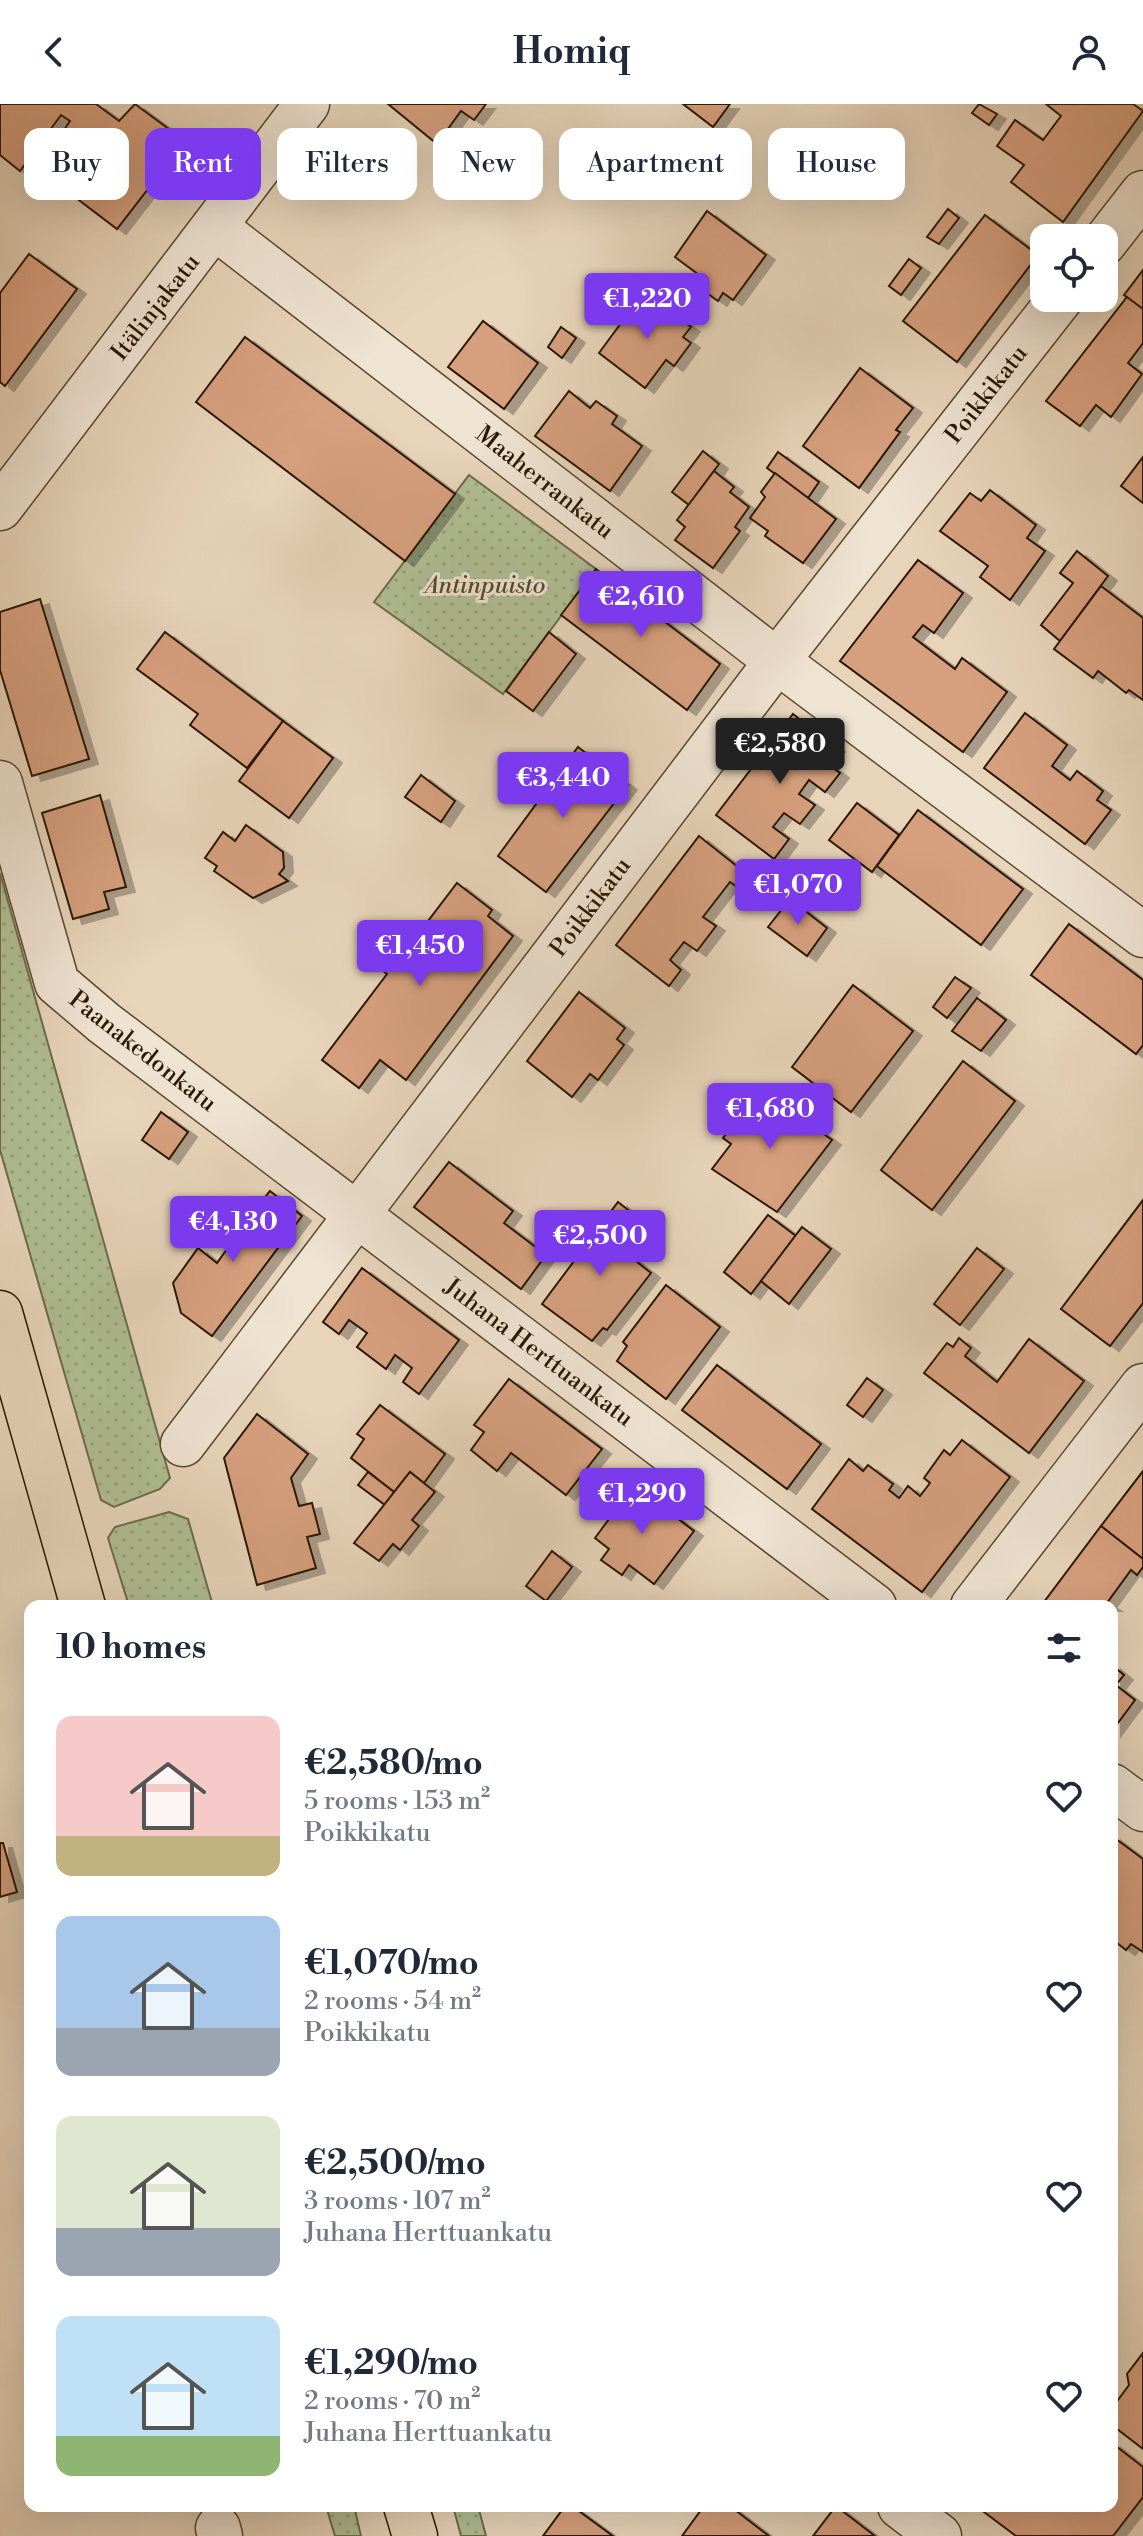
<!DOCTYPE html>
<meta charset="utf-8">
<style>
:root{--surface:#fff;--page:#f2f2f3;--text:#1f2937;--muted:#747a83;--accent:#7c3aed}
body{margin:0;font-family:"Libre Bodoni",serif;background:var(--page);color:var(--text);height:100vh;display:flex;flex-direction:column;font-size:30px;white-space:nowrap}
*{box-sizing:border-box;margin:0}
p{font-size:26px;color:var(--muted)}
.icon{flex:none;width:44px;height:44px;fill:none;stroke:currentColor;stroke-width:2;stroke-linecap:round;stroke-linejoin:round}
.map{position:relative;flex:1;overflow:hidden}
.side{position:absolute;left:24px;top:1496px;width:1094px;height:912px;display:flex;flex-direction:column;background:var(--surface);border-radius:16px;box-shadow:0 8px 32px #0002}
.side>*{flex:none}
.hud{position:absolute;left:24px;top:24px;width:1096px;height:72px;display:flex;gap:16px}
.buttons{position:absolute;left:1030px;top:120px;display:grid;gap:16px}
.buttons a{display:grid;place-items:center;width:88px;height:88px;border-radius:16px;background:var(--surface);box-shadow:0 8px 32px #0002;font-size:40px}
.price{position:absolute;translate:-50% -68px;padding:0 18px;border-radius:8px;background:var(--accent);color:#fff;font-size:26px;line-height:52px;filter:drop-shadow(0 2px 4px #0008)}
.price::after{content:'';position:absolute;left:50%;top:48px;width:24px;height:18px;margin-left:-12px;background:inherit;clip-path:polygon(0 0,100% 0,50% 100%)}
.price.active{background:#222;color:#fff}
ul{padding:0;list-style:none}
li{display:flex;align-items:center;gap:24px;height:200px;padding:0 32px}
li span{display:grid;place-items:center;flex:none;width:224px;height:160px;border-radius:16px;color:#555}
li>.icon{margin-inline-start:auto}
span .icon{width:96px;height:96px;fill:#fffc;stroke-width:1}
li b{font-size:34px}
h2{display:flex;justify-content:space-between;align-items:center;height:96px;padding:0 32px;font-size:34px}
.chip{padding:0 28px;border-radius:16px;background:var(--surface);box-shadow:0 8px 32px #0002;font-size:28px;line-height:72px}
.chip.active{background:var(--accent);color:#fff}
header{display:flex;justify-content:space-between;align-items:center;height:104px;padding:0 32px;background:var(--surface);font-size:36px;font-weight:800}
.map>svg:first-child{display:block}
.grass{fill:url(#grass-dots);stroke:#6c6c4a;stroke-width:2}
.building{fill:#d69f7e;stroke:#291901;stroke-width:2;filter:url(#shadow)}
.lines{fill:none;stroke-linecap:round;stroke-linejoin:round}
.minor-casing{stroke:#58482f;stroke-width:47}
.major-casing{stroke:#291901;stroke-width:47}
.minor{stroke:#efe3d2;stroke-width:44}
.major{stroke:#e7d4ba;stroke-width:44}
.labels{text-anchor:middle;stroke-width:6;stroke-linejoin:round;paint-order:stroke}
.street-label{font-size:24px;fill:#291901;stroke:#efe3d2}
.park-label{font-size:24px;font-style:italic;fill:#524b2d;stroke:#efe3d2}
</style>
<header><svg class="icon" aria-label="back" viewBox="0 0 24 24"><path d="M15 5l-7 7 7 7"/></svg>Homiq<svg class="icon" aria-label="person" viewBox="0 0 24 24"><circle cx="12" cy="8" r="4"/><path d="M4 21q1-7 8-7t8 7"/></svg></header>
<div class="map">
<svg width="1143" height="2432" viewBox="0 0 1143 2432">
<defs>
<pattern id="grass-dots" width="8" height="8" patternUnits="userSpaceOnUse" patternTransform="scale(2)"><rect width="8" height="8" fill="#b0be94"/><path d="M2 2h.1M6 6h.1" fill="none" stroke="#97a37e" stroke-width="1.8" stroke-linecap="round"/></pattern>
<filter id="shadow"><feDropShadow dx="9" dy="5" stdDeviation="0" flood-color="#0004"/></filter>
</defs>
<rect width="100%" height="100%" fill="#e7d4ba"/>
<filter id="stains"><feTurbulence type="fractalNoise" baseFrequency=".0025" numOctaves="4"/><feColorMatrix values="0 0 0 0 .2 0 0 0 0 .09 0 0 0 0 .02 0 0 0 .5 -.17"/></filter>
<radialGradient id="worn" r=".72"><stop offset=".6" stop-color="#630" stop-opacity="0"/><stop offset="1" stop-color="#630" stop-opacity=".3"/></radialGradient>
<g class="grass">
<polygon points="469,371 596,465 503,590 374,498"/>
<polygon points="0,769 170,1374 160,1385 114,1403 101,1396 0,1046"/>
<polygon points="169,1408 188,1415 213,1502 129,1502 108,1434 115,1423"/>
<polygon points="326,2402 354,2402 361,2432 335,2432"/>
<polygon points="453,2402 478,2402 486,2432 461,2432"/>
</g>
<g class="building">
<polygon points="0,0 96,0 119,17 135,0 185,37 117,125 67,87 100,42 89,33 77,49 58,35 70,17 61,11 20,67 0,51"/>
<polygon points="388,0 486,0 474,16 461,7 437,40"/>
<polygon points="683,0 730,0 713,23"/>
<polygon points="979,0 997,10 989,21 972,9"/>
<polygon points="1046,0 1133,0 1143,7 1063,118 1011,78 1024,61 997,42 1015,16 1043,36 1061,12"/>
<polygon points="948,105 959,114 939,140 927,133"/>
<polygon points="707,107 766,151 733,196 723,189 718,197 697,182 703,174 675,153"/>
<polygon points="985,111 1038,151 957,258 903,217"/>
<polygon points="29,150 77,185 5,282 0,278 0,189"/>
<polygon points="909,155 921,164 901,191 889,182"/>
<polygon points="1143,166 1143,206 1124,191"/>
<polygon points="644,188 691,223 683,233 691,239 674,262 666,256 645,284 599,249"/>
<polygon points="1127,193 1143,205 1143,239 1128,259 1142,270 1111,313 1096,301 1080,322 1046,297"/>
<polygon points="483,217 538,259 504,305 448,263"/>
<polygon points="561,223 576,234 562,254 548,243"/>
<polygon points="245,233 455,390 405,457 196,298"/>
<polygon points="860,264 913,304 896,326 900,328 859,384 803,342"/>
<polygon points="569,287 590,304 596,297 617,312 612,320 642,342 610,387 535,332"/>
<polygon points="703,347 719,360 689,401 672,388"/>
<polygon points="778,348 819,378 808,394 767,364"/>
<polygon points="1143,353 1143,399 1121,382"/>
<polygon points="714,367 734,383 730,388 749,403 735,423 740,427 713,464 675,436 685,423 677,416"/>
<polygon points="775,369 836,415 803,459 765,432 768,427 750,414 765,393 761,388"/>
<polygon points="990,386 1036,421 1027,434 1045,447 1010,496 980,473 988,462 940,427 970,389 981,397"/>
<polygon points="1077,447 1108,472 1060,537 1041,521 1073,479 1060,469"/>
<polygon points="918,456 963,489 934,529 923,521 913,533 955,565 962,554 1007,588 963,648 840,557"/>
<polygon points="596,465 720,560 687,606 561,511"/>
<polygon points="1101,482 1143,514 1143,596 1129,586 1126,589 1098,567 1093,574 1054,545"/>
<polygon points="40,495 89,655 32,672 0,566 0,508"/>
<polygon points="165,528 283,617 247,664 190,621 198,610 137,565"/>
<polygon points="549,528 576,550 533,607 506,587"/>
<polygon points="1025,609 1067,641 1052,662 1070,676 1077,667 1103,687 1097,696 1111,706 1085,740 984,664"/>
<polygon points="793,610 836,643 824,657 840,669 825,688 809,676 799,690 815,701 800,720 784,709 773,723 789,735 774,755 716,711"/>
<polygon points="283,617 333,654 289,714 239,677"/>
<polygon points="578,643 628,681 546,788 498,752"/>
<polygon points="421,671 455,697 441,718 405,693"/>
<polygon points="100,691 126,783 104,788 109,805 73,815 42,709"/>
<polygon points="857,699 899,731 872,768 829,736"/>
<polygon points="918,706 1023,785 981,841 877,762"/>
<polygon points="246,721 283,748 284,764 279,770 288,777 253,794 214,767 217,762 205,754 223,728 235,737"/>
<polygon points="699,732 753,775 743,787 730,778 703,813 716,822 697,847 684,838 670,856 681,866 669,882 616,841"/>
<polygon points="457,779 492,806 488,812 513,832 406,976 380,956 359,984 322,956 387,870 372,858 399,822 415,834"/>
<polygon points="790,795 827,824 807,852 768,823"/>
<polygon points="1069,820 1143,876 1143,941 1136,950 1031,871"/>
<polygon points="955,873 971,884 947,914 933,903"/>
<polygon points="853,881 913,927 851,1008 792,963"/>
<polygon points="579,888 625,924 617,935 624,941 598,976 590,970 572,993 527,957"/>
<polygon points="977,894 1006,916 981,947 952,927"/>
<polygon points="963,957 1015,997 932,1106 881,1066"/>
<polygon points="761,984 832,1036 777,1108 712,1065 731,1040 723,1034"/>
<polygon points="161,1008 188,1028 169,1055 142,1036"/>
<polygon points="449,1058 513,1107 504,1119 546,1151 521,1185 414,1103"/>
<polygon points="270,1087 302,1112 212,1232 181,1209 173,1179 198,1144 217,1159 234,1135 224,1128 241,1104 251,1111"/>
<polygon points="1143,1096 1143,1199 1110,1242 1061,1205"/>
<polygon points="618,1098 642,1117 621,1145 651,1169 607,1226 603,1224 592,1237 542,1200"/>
<polygon points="768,1111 796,1132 751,1190 724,1168"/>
<polygon points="802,1123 831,1145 789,1200 761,1177"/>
<polygon points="977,1144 1004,1165 960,1221 934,1200"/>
<polygon points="362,1164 459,1236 419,1290 403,1278 412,1264 395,1251 386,1265 357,1243 367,1229 349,1216 339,1230 323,1218"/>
<polygon points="666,1181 720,1223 666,1295 617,1257 627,1242 623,1238"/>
<polygon points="959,1234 971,1244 965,1252 997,1278 1029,1235 1084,1277 1029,1349 924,1269 947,1239 953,1243"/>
<polygon points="717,1261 821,1340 787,1385 682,1306"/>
<polygon points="867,1274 883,1286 863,1313 847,1301"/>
<polygon points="509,1275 602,1345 566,1391 511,1349 497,1367 471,1346 484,1328 474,1321"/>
<polygon points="380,1301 445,1350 424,1379 410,1368 394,1388 351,1354 364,1335 357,1330"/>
<polygon points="257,1310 308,1350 291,1374 299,1402 312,1399 320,1430 307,1433 316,1464 257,1481 224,1354"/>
<polygon points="962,1336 1010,1373 922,1488 812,1405 849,1355 863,1367 868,1361 893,1380 889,1386 899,1394 908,1382 920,1392 930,1379 924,1374 944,1346 950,1351"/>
<polygon points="1143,1367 1143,1455 1101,1422"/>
<polygon points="368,1368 394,1388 385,1401 358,1381"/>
<polygon points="410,1368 435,1388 412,1416 419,1422 400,1446 393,1440 379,1457 354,1439"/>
<polygon points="634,1381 694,1427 654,1480 629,1461 622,1471 601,1456 609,1445 595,1434"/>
<polygon points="1101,1422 1143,1455 1143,1463 1137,1471 1131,1466 1107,1499 1112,1502 1041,1502"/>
<polygon points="552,1447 572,1463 546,1497 526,1482"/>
<polygon points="1112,1561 1124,1571 1116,1581 1135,1596 1112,1627"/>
<polygon points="1112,1732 1143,1755 1143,1848 1131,1840 1126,1846 1112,1835"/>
<polygon points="0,1739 3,1739 17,1788 0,1793"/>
<polygon points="1143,2249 1143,2345 1112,2321 1112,2304 1129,2281 1127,2270"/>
<polygon points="1112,2339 1143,2363 1143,2393 1113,2432 1016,2432 976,2402 1112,2402"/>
<polygon points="565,2402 572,2402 613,2432 543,2432"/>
<polygon points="704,2402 730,2402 769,2432 682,2432"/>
<polygon points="836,2402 875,2432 813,2432"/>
</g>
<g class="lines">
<defs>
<g id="minor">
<polyline points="216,124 777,557 1143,831"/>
<polyline points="1104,139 1143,89"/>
<polyline points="0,404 307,0"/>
<polyline points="0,679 57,879 104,919 874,1502"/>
<polyline points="183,1340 777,557 1061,194"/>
<polyline points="973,1502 1143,1282"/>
<polyline points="1112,1682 1143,1705"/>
<polyline points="900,2402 939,2432"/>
<polyline points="218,2424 220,2432"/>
</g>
<g id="major">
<polyline points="0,1209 83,1502"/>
<polyline points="406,2402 415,2432"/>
</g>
</defs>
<use href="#minor" class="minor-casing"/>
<use href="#major" class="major-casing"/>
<use href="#minor" class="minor"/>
<use href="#major" class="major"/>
</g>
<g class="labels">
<g class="street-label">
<text transform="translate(155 203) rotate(-52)" y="8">Itälinjakatu</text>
<text transform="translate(986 290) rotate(-52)" y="8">Poikkikatu</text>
<text transform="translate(545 378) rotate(38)" y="8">Maaherrankatu</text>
<text transform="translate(590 803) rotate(-53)" y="8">Poikkikatu</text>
<text transform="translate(143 947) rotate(38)" y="8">Paanakedonkatu</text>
<text transform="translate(539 1248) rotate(37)" y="8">Juhana Herttuankatu</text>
</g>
<g class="park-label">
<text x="485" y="489">Antinpuisto</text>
</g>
</g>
<rect width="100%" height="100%" filter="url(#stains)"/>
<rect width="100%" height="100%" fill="url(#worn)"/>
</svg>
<div class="buttons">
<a><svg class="icon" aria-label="locate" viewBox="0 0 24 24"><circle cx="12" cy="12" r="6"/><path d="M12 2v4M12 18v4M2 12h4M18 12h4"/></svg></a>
</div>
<b class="price" style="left:647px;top:237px">€1,220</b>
<b class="price" style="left:641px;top:535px">€2,610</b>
<b class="price active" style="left:780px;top:682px">€2,580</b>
<b class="price" style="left:563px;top:716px">€3,440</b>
<b class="price" style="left:798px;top:823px">€1,070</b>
<b class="price" style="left:420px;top:884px">€1,450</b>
<b class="price" style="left:770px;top:1047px">€1,680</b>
<b class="price" style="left:233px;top:1160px">€4,130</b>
<b class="price" style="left:600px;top:1174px">€2,500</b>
<b class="price" style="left:642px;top:1432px">€1,290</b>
<div class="hud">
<a class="chip">Buy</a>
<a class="chip active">Rent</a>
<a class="chip">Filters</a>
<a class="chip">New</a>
<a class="chip">Apartment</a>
<a class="chip">House</a>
</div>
<section class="side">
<h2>10 homes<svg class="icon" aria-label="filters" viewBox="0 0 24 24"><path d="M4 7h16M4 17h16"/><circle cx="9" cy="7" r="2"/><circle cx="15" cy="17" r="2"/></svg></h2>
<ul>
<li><span style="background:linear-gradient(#f6c9c9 75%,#c2b280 0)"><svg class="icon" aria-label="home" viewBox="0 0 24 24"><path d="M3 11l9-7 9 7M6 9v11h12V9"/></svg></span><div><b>€2,580/mo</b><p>5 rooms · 153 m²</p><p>Poikkikatu</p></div><svg class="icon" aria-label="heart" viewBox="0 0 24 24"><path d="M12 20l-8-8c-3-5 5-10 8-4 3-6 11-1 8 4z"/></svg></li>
<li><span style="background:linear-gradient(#a9c7e8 70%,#9aa5b1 0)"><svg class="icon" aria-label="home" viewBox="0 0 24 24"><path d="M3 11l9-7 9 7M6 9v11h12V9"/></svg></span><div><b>€1,070/mo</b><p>2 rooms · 54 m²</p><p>Poikkikatu</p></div><svg class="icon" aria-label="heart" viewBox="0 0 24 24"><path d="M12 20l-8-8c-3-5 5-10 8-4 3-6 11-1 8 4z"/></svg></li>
<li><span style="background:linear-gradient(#dfe7d0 70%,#9aa5b1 0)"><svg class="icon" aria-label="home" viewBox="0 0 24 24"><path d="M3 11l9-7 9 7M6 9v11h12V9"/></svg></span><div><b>€2,500/mo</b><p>3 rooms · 107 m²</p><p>Juhana Herttuankatu</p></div><svg class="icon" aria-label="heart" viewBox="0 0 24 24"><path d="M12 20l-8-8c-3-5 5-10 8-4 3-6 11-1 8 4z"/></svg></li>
<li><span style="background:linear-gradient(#bfe0f5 75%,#8fb573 0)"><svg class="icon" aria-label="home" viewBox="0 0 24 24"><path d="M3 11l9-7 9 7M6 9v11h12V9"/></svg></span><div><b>€1,290/mo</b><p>2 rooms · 70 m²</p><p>Juhana Herttuankatu</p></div><svg class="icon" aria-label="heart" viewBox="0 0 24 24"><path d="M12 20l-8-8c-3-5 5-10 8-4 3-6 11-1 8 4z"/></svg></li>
</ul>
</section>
</div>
